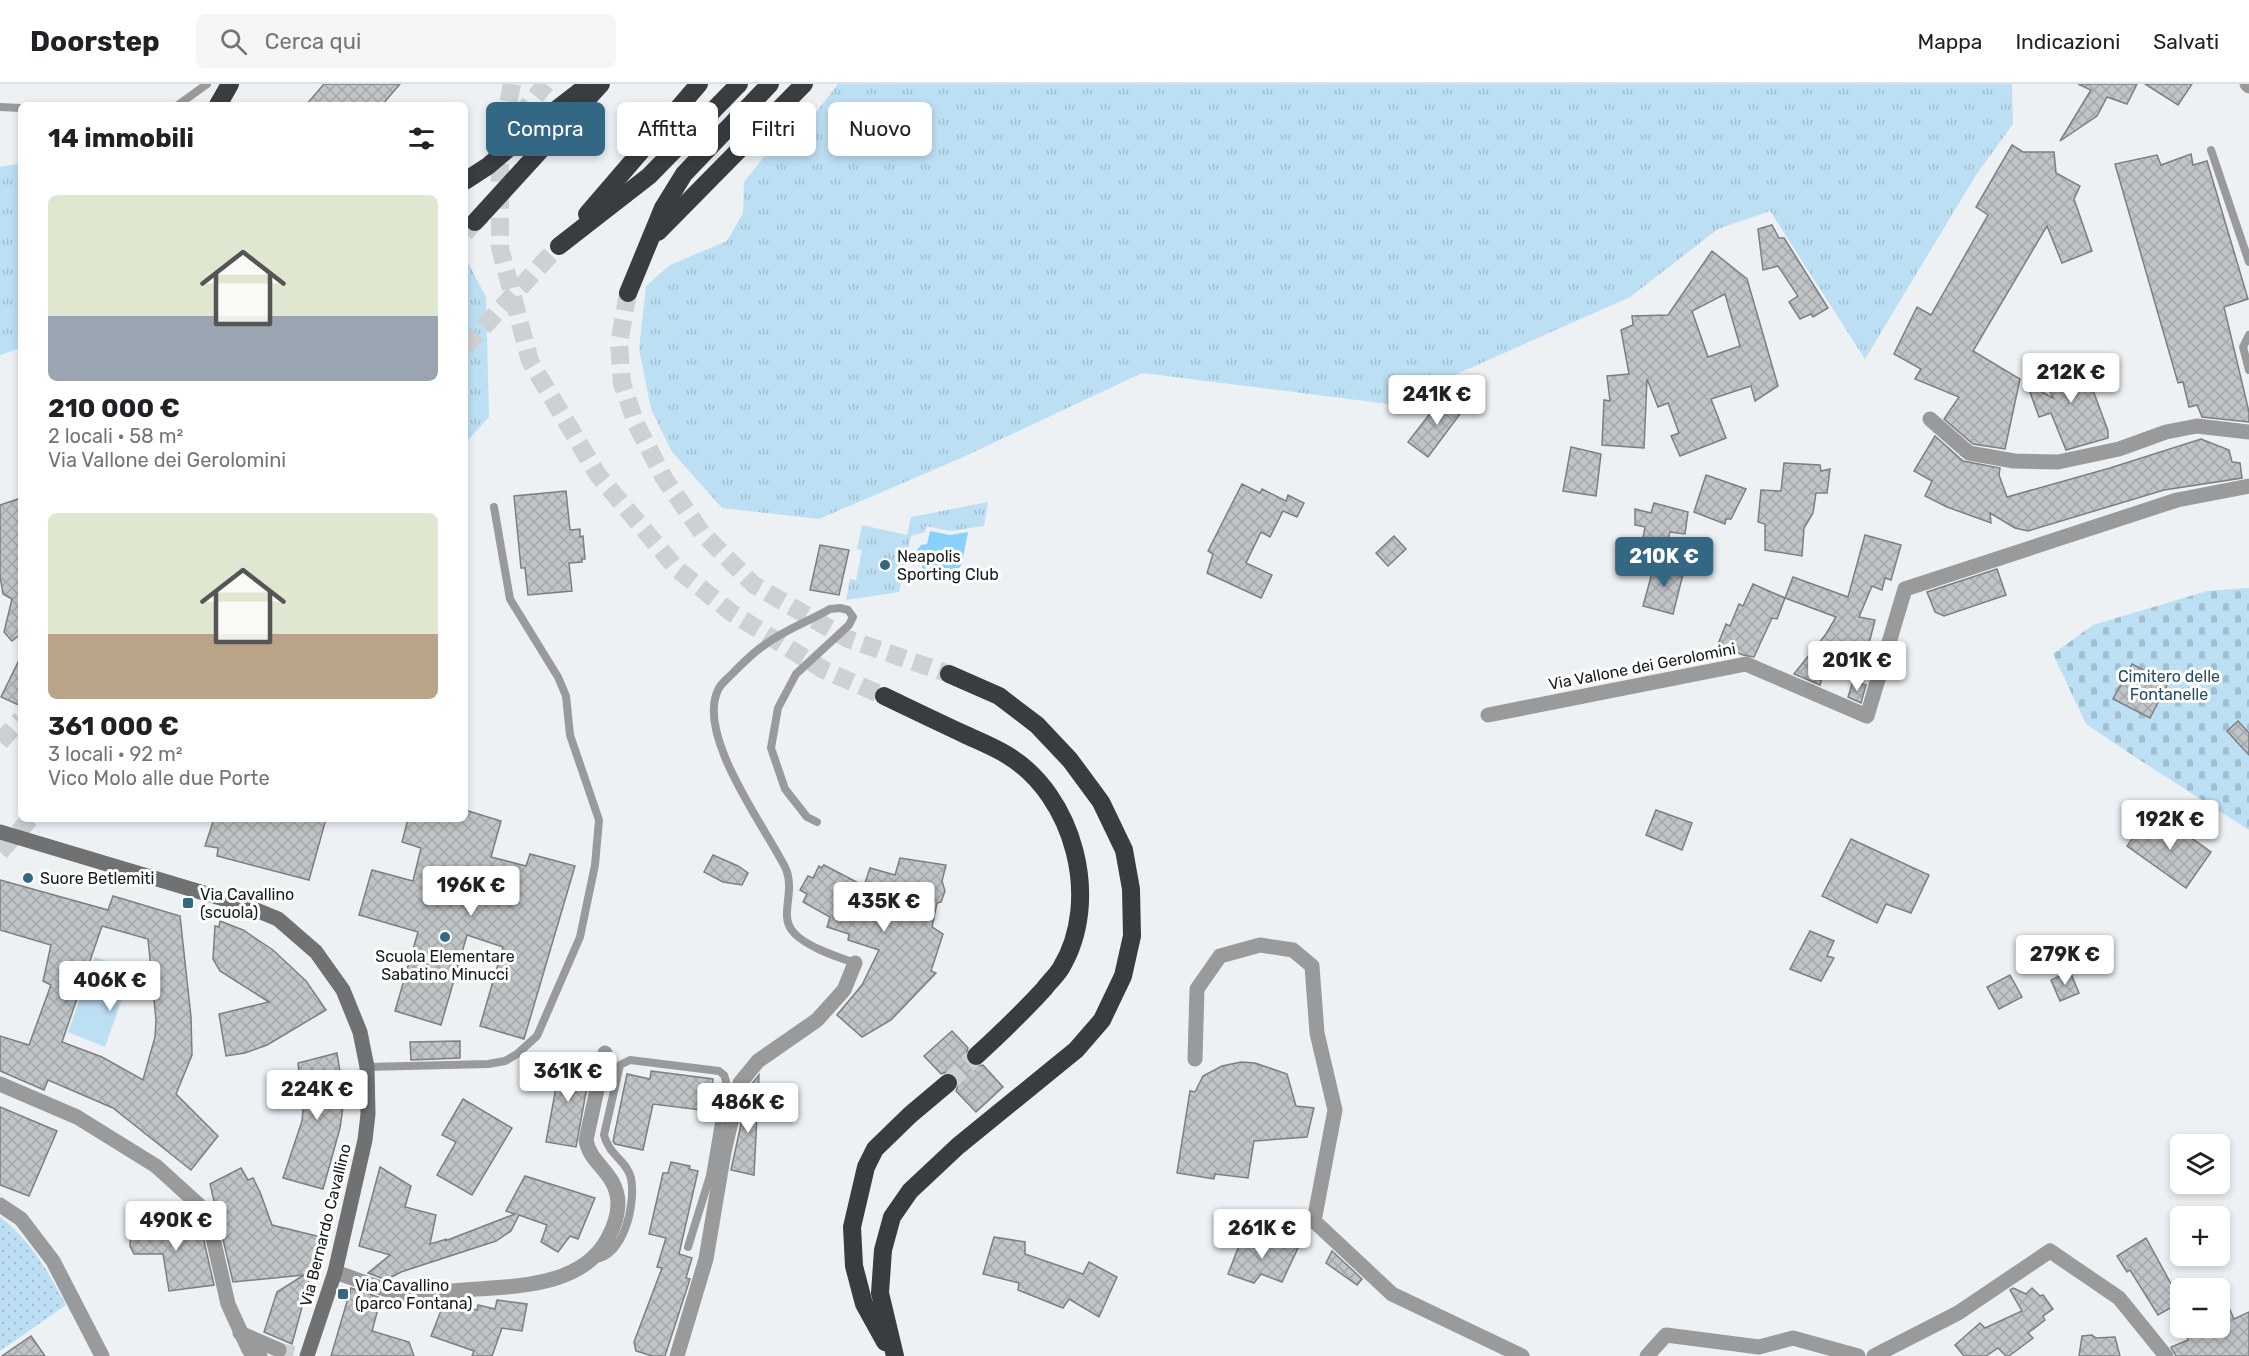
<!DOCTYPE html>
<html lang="it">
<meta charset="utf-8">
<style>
:root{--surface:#fff;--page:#f6f6f6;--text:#202124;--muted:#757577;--line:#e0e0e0;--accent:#336784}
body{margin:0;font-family:Rubik,sans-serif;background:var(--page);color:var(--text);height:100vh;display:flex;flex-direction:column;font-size:22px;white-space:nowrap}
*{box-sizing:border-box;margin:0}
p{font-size:20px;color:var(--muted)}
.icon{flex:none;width:33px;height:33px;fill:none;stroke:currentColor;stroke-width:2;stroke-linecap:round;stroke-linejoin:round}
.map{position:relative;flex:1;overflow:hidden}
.drawer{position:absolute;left:18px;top:18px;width:450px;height:720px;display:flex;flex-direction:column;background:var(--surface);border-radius:9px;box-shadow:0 3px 9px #0003}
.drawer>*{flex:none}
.guide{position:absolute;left:486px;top:18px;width:570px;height:54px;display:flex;gap:12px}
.buttons{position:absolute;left:2170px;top:1050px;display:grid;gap:12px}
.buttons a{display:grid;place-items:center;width:60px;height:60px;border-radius:9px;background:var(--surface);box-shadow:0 3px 9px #0003;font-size:30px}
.price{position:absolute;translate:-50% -51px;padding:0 14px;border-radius:6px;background:#fff;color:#222;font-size:20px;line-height:39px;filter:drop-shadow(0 2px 3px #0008)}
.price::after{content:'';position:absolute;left:50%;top:36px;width:18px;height:14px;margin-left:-9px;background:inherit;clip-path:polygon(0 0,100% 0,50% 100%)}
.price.selected{background:var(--accent);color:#fff}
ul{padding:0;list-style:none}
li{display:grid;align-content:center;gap:12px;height:318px;padding:0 30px}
li span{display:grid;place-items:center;height:186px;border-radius:9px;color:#555}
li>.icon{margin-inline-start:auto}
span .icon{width:108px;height:108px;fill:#fffc;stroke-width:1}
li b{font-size:26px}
h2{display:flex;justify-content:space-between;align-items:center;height:72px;padding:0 30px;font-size:26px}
.chip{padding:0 21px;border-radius:9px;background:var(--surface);box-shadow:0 3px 9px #0003;font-size:21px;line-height:54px}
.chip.selected{background:var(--accent);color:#fff}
header{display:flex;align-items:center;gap:36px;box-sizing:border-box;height:84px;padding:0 30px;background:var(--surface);border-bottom:2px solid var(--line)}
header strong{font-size:28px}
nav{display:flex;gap:33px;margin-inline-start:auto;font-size:21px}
.search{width:420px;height:54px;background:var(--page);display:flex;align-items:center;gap:15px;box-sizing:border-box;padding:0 21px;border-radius:9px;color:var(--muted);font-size:22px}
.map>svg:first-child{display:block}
.grass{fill:url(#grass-tufts)}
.cemetery{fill:url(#cemetery-stones)}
.garden{fill:url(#garden-dots)}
.pitch{fill:#bddff4}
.water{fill:#88d1fd}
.building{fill:url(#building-cross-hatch);stroke:#7c7f82;stroke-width:1.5;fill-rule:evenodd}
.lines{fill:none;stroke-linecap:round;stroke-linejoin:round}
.minor-tunnel{stroke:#cdd1d3;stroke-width:15;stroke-dasharray:15 8;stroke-linecap:butt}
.motorway-tunnel{stroke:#cdd1d3;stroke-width:18;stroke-dasharray:18 9;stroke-linecap:butt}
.service{stroke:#999a9b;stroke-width:8}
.minor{stroke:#999a9b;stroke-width:15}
.secondary{stroke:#6f7173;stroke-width:15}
.motorway{stroke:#393d3f;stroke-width:18}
.poi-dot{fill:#336784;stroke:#fdfefe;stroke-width:2}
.labels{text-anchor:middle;stroke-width:6;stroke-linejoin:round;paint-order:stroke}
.poi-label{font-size:16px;fill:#181a1b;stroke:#fdfefe;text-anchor:start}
.street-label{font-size:16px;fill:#181a1b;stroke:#fdfefe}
.park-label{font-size:16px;fill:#264e65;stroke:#fdfefe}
</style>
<header>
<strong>Doorstep</strong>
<div class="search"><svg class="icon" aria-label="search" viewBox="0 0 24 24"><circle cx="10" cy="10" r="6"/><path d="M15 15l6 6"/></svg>Cerca qui</div>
<nav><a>Mappa</a><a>Indicazioni</a><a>Salvati</a></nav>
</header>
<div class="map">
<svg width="2249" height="1272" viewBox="0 0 2249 1272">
<defs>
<pattern id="grass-tufts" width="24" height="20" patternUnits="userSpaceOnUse" patternTransform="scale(1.5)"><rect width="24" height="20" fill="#bddff4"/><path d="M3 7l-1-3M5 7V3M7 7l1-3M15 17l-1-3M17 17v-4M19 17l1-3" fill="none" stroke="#a2bfd1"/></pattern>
<pattern id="cemetery-stones" width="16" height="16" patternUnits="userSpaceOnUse" patternTransform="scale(1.5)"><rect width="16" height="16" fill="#bddff4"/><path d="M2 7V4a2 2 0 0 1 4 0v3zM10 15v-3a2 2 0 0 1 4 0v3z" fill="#a2bfd1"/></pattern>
<pattern id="garden-dots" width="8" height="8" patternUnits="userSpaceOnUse" patternTransform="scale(1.5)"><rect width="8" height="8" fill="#bddff4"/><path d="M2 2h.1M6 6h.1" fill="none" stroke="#a2bfd1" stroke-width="1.8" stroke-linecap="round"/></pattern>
<pattern id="building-cross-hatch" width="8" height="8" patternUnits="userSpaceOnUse" patternTransform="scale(1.5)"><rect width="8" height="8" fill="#c0c4c6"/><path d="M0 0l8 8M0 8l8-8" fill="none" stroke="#a4a8aa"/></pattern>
</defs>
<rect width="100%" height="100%" fill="#edf1f4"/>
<g class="grass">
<polygon points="838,0 2012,0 2013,40 1976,91 1865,275 1770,127 1718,145 1630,213 1389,320 1142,289 961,374 819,435 722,424 672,368 651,325 639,265 646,202 670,181 727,157 743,129 744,98 764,73 813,32"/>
<polygon points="21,79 21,264 0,271 0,83"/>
<polygon points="465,173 486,213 489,333 465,359"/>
<polygon points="988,418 984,442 950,447 926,442 925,448 911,452 899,508 846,516 850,495 856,496 862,466 857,465 862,441 907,451 911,433"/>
</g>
<polygon class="cemetery" points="2249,504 2249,746 2135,673 2086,640 2053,570 2093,541 2207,507"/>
<path class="garden" d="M0,1133C32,1158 47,1186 66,1221L0,1267Z"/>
<polygon class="pitch" points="95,873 132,886 105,963 68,948"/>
<path class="water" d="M930,447L950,451L968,448C959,489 966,495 921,488L924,474L920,472L917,466L921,461L927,460Z"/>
<g class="building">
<polygon points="324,0 400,0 382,21 306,21"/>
<polygon points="2078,0 2137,0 2127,20 2107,13 2097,32 2060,57 2091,6"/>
<polygon points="2145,0 2192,0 2178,21"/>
<polygon points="2012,61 2023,68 2054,68 2056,89 2080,102 2074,115 2092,167 2062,179 2047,142 1973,267 2020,295 2005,365 1973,360 1944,335 1959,313 1915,295 1921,285 1894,270 1917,223 1931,231 1988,131 1976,123"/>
<polygon points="2191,70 2193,81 2207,77 2248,215 2224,223 2249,328 2249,338 2202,333 2197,321 2189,323 2183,298 2178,299 2115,80 2157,71 2161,81"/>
<polygon points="1772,141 1779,154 1784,154 1828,224 1813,233 1811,230 1800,235 1789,218 1798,212 1778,182 1763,186 1758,145"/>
<path d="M1712,167L1747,195L1778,302L1755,317L1751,302L1711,315L1726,354L1680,372L1671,352L1679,349L1668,319L1658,323L1647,295L1644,364L1602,361L1604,316L1610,317L1607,292L1629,290L1621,246L1633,241L1632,232L1668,231ZM1725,210L1740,262L1708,273L1692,227Z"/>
<polygon points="2080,271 2108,347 2108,354 2066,366 2051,329 2039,333 2027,300 2053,314 2041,286"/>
<polygon points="1450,310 1466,322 1428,373 1408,358 1432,327 1435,330"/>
<polygon points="1935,352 1963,377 2000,384 1999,391 2007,413 2110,384 2201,355 2229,366 2232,378 2240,379 2242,394 2164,406 2028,447 2015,444 1990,429 1991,439 1947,423 1925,412 1932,397 1914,387"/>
<polygon points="1571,363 1601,370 1596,412 1563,407"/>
<polygon points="1784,379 1820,381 1821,387 1830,385 1827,409 1816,409 1813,429 1804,444 1802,472 1765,466 1765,440 1758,438 1761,406 1781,407"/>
<polygon points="1706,391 1746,405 1731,435 1726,435 1725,440 1694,428"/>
<polygon points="1242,400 1260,409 1262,405 1286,417 1288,411 1304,419 1297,433 1283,427 1270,453 1261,448 1246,479 1272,491 1261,514 1207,489 1213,470 1208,467"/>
<polygon points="566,407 570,446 580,445 580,453 583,452 585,475 582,475 582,478 569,479 572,507 528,511 525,484 521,484 514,412"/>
<polygon points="18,415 21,424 21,550 12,557 4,548 12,515 3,510 0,492 0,421"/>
<polygon points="1654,419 1688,428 1685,450 1670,448 1665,465 1642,460 1645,443 1635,441 1635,425 1651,429"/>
<polygon points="1865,451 1901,461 1891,496 1885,494 1882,506 1872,502 1859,533 1875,536 1864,579 1829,569 1820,601 1794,590 1826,550 1836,533 1785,514 1793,493 1848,513"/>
<polygon points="1394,452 1406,465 1388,482 1376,469"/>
<polygon points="820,461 849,466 839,511 810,506"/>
<polygon points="1655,478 1684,486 1673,530 1643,522"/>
<polygon points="1997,485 2006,511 1944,532 1935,528 1927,508"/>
<polygon points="1753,500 1785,514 1777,535 1772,534 1754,573 1743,571 1718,560 1726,540 1730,542 1739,520 1743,522"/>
<polygon points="21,572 21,622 1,613"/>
<polygon points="2132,580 2168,599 2150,634 2113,615"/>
<polygon points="1853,597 1866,601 1861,619 1848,613"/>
<polygon points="2238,637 2249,649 2249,671 2227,647"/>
<polygon points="465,726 501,737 491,773 526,782 530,770 575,782 524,955 480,942 503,863 467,851 441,941 395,927 418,848 359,831 372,786 413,797 421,764 402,758 408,735 465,735"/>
<polygon points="1656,726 1692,739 1682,766 1646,751"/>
<polygon points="214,735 326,735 309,796 217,772 218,764 205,762"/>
<polygon points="2146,736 2160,745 2166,736 2211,768 2186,804 2127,762"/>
<polygon points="1851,755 1929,791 1911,829 1886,820 1877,839 1822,812"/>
<polygon points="713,771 738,782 748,789 742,801 723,798 704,788"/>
<polygon points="900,774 946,781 942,797 945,807 941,818 937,819 932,843 943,850 931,887 936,889 891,936 862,953 837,931 862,901 879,866 848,856 849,850 827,843 830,833 803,818 807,810 800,806 808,792 813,794 819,782 821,784 824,781 864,802 870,784 895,791"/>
<path d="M0,796L108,826L113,812L180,832L191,933L192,971L176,1010L218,1052L191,1086L113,1024L48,996L44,1006L0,987V952L29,961L51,901L43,897L51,861L0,846ZM102,842L148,855L156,936L155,953L143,996L102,973L62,958Z"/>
<polygon points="220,837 243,846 273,866 306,897 326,926 267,961 245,969 226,972 219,930 269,918 220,887 213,875 215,842 219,843"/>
<polygon points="1810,847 1834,857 1827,872 1834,874 1821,897 1790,885"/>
<polygon points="2070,887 2079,909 2060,917 2051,896"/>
<polygon points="2010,891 2022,913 1999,925 1987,903"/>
<polygon points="952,947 968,964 965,974 968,980 973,983 983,981 1003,1003 976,1028 956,1007 959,998 956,991 947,988 941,990 924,972"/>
<polygon points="460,957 460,974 411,976 410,958"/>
<polygon points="337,969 342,1000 343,1023 340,1044 323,1105 283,1094 302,1037 303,1026 298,979"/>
<polygon points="561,976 591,981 576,1063 546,1058"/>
<polygon points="1241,978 1255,979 1287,990 1296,1022 1314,1024 1307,1053 1254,1057 1248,1094 1215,1090 1214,1095 1177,1089 1190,1007 1195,1008 1203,992 1222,982"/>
<polygon points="651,987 713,995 709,1027 653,1020 643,1066 615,1060 613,1057 627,990 650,995"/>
<polygon points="759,991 754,1091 731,1086 749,1003"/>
<polygon points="463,1015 512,1044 472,1111 437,1091 456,1058 442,1051"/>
<polygon points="0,1023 57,1047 29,1112 0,1101"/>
<polygon points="671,1078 690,1082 689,1085 698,1087 679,1170 692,1174 686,1194 690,1195 665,1272 652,1272 636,1267 634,1258 662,1184 657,1183 666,1154 649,1150 663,1089 668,1089"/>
<polygon points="380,1083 411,1102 405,1123 436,1131 430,1160 447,1155 445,1157 515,1130 506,1127 525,1092 595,1114 578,1155 570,1152 558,1168 541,1158 547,1141 519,1131 511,1147 496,1157 401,1188 386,1196 368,1189 390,1171 359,1162"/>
<polygon points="241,1084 248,1096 253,1094 260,1108 272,1141 321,1153 292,1260 264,1248 277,1208 304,1191 233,1198 210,1100"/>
<polygon points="150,1135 159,1144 196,1136 201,1144 214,1201 169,1207 163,1170 134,1170 130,1162 131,1150 137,1142"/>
<polygon points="994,1153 1025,1158 1025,1170 1083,1190 1089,1178 1117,1193 1099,1233 1069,1215 1063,1224 1018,1206 1019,1199 983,1190"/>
<polygon points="1242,1154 1274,1163 1278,1154 1298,1164 1282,1198 1261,1190 1254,1199 1228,1190"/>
<polygon points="2146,1154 2181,1218 2158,1231 2130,1186 2127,1188 2117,1172"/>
<polygon points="1332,1167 1362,1195 1357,1201 1326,1179"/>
<polygon points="2220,1203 2234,1235 2249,1228 2249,1272 2176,1272 2171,1263 2188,1256 2183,1244 2220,1244"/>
<polygon points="351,1204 381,1214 372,1247 409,1258 414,1272 331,1272"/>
<polygon points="2013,1204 2026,1210 2032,1204 2040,1212 2043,1211 2053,1225 2043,1232 2045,1236 2028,1249 2033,1254 2009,1272 2006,1272 1998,1264 1986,1272 1964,1272 1955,1261 1980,1239 1985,1244 2022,1227 2010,1206"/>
<polygon points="497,1216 527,1220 522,1247 502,1244 492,1272 472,1272 474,1267 431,1252 444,1219 477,1226 478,1221 495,1225"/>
<polygon points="2092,1251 2096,1254 2115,1253 2120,1272 2079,1272 2082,1252"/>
<polygon points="31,1252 45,1272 2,1272"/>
</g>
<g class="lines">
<polyline class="minor-tunnel" points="279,1266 304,1272"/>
<g class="motorway-tunnel">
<polyline points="512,0 500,62 500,164 530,277 598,391 677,485 732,529 824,586 884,612"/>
<polyline points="504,56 525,25 546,0"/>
<polyline points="465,149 475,138"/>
<polyline points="628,209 619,260 622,299 636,340 664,394 702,449 754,501 848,555 949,590"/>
<polyline points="465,263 554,167"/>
<polyline points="0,658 21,635"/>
<polyline points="0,768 30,735"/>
<polyline points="948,999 976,972"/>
</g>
<g class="service">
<polyline points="178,21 207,0"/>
<polyline points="0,23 21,24"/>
<polyline points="2211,66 2249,178"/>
<polyline points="2249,251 2243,263 2249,286"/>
<path d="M817,738L807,733L785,705L771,664L778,624L796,590L849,541L853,533L848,526L840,524L830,525C809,537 785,546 766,560C753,568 742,580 732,590C728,594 722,599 719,604C694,649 765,743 785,783C796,806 780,829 791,845C801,861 837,873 855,879"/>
<polyline points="367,983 488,980 505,977 517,970 537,952 580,853 595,781 599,736 570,651 566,612 558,593 510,515 494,423"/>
<path d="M594,1175C624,1173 636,1120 631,1094C627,1077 609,1071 604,1051L620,981L630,976L719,987L724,991L726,997L710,1092L688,1163"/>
</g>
<g class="minor">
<polyline points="2247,0 2249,2"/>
<polyline points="1930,335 1969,369 2014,377 2058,378 2119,365 2166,348 2197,342 2249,348"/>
<polyline points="1488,631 1746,580 1867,632 1905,505 2177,416 2249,402"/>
<polyline points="1195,975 1197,905 1220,872 1260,861 1293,866 1312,882 1317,949 1335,1026 1314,1137 1392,1210 1522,1272"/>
<polyline points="0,1000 77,1033 156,1082 199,1121 210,1141 228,1220 249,1266 260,1272"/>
<polyline points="0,1121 21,1135 53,1177 102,1272"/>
<path d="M335,1188C354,1194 387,1208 405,1210C424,1212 446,1207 464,1206C513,1202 582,1204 608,1154C614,1143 618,1132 618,1119C617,1088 590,1081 586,1056L605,969"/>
<polyline points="240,1249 279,1266"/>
<polyline points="677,1272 706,1175 724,1068 740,999 758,977 817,936 844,906 855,879"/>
<polyline points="1647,1272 1666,1251 1759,1263 1793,1254 1858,1272"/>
<polyline points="1874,1272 1958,1229 2050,1167 2119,1214 2166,1272"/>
</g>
<polyline class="secondary" points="0,748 244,821 278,835 316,868 343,906 360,948 367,983 368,1030 365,1056 335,1188 307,1272"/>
<g class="motorway">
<polyline points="218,21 230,0"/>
<polyline points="465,97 488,82 531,45 588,1"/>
<polyline points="587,130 699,0"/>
<polyline points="475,138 601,0"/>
<polyline points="658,148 804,0"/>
<polyline points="559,162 649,92 739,0"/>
<polyline points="628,209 663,124 684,90 770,0"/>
<path d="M884,612C911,625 938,638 966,651C979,657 994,663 1007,671C1074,711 1102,816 1061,884C1057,891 1049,898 1044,905C1022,929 1000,950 976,972"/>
<polyline points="885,1258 864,1220 854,1182 852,1143 866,1083 875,1065 910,1031 948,999"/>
<polyline points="895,1272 880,1209 883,1166 892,1133 910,1107 958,1062 1076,966 1102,936 1123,892 1132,852 1131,805 1124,766 1101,718 1070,676 1037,641 999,612 949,590"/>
</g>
</g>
<g class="poi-dot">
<circle cx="885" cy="481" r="6"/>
<circle cx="28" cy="794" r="6"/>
<rect x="182" y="813" width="12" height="12" rx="3"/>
<circle cx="445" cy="853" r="6"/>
<rect x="337" y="1204" width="12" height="12" rx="3"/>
</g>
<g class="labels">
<g class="poi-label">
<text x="897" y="478">Neapolis<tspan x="897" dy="18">Sporting Club</tspan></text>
<text x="40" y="800">Suore Betlemiti</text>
<text x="200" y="816">Via Cavallino<tspan x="200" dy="18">(scuola)</tspan></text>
<text x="445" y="878" text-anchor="middle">Scuola Elementare<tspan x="445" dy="18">Sabatino Minucci</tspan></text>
<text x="355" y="1207">Via Cavallino<tspan x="355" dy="18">(parco Fontana)</tspan></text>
</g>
<g class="street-label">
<text transform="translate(1642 582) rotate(-11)" y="6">Via Vallone dei Gerolomini</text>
<text transform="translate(325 1141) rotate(-76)" y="6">Via Bernardo Cavallino</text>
</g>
<g class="park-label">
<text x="2169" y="598">Cimitero delle<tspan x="2169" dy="18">Fontanelle</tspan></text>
</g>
</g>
</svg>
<div class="buttons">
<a><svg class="icon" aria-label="layers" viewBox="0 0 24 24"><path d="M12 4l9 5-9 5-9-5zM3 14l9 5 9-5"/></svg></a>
<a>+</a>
<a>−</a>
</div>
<b class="price" style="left:2071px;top:320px">212K €</b>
<b class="price" style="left:1437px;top:342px">241K €</b>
<b class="price selected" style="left:1664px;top:504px">210K €</b>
<b class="price" style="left:1857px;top:608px">201K €</b>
<b class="price" style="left:2170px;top:767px">192K €</b>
<b class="price" style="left:471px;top:833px">196K €</b>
<b class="price" style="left:884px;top:849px">435K €</b>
<b class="price" style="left:2065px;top:902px">279K €</b>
<b class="price" style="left:110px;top:928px">406K €</b>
<b class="price" style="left:568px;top:1019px">361K €</b>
<b class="price" style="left:317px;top:1037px">224K €</b>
<b class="price" style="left:748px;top:1050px">486K €</b>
<b class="price" style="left:176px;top:1168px">490K €</b>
<b class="price" style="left:1262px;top:1176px">261K €</b>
<div class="guide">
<a class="chip selected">Compra</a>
<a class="chip">Affitta</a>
<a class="chip">Filtri</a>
<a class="chip">Nuovo</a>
</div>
<section class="drawer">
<h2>14 immobili<svg class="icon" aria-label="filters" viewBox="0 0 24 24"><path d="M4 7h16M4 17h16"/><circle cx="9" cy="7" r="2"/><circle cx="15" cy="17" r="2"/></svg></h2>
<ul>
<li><span style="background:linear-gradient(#dfe7d0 65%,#9aa5b1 0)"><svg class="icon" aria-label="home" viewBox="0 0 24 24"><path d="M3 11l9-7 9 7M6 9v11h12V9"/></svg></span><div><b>210 000 €</b><p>2 locali · 58 m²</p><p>Via Vallone dei Gerolomini</p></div></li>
<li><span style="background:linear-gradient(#dfe7d0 65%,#b9a48a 0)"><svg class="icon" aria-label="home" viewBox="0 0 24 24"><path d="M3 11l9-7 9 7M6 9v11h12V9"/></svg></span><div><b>361 000 €</b><p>3 locali · 92 m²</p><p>Vico Molo alle due Porte</p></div></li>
</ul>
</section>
</div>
